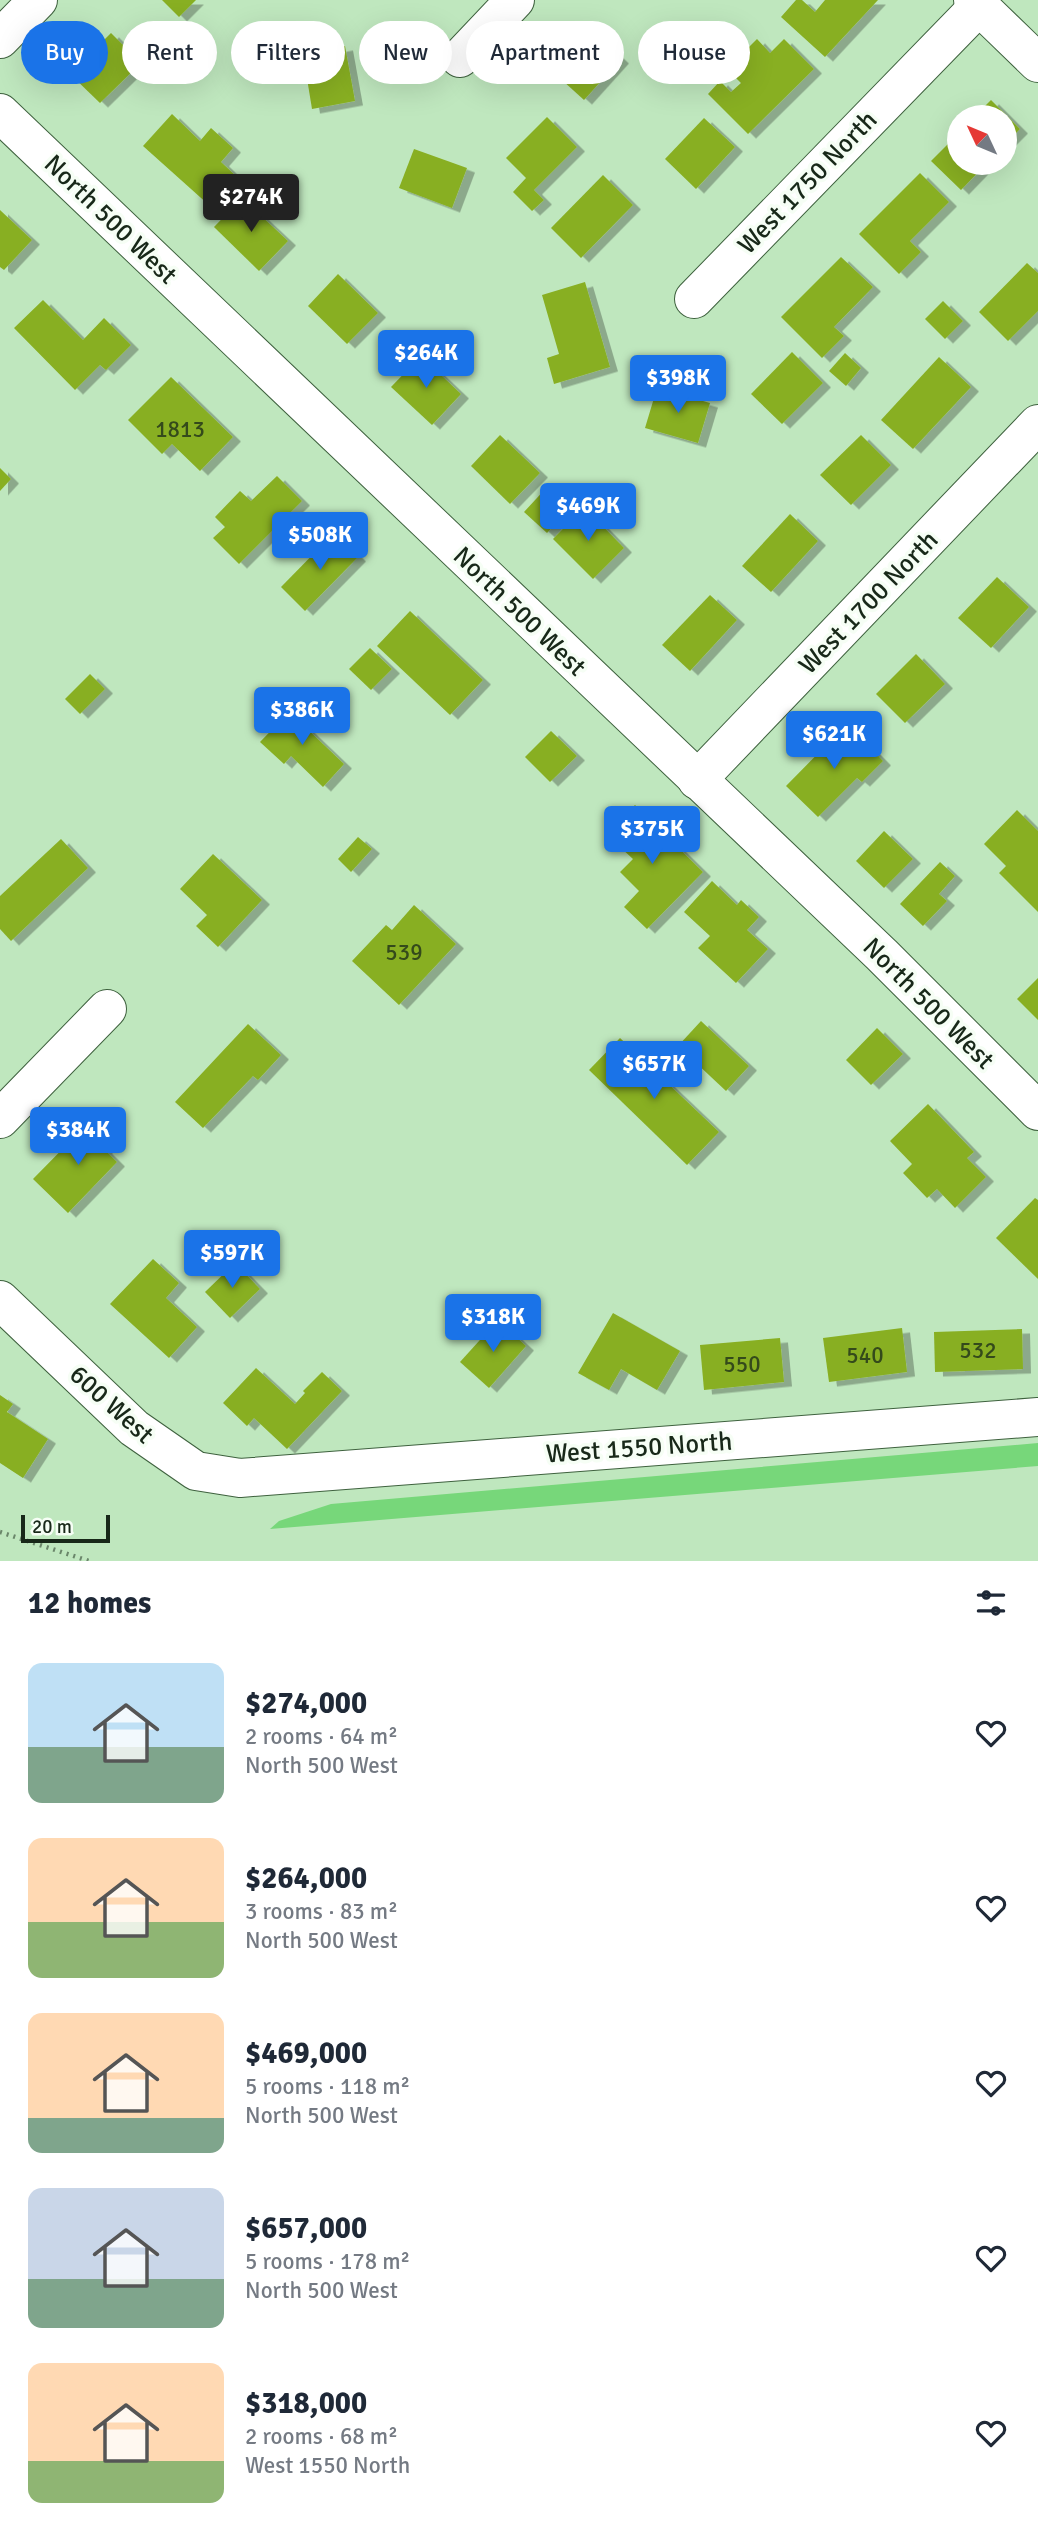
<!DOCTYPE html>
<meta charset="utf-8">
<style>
:root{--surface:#fff;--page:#f2f2f3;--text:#1f2937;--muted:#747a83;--accent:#1a73e8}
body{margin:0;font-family:Signika,sans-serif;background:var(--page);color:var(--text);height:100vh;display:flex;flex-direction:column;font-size:26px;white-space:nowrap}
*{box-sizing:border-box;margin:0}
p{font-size:23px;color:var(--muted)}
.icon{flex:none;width:38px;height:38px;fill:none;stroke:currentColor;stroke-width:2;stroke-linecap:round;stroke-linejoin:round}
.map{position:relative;height:1561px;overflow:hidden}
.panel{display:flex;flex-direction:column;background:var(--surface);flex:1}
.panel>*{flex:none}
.top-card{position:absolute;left:21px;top:21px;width:998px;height:63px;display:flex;gap:14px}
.needle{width:46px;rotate:314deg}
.tools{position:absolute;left:947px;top:105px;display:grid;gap:14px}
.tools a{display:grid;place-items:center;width:70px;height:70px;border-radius:50%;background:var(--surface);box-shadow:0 7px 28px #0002;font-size:35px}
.scale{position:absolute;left:21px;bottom:18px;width:89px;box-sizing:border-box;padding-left:7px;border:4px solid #182819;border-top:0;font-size:19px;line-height:24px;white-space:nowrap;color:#182819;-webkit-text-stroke:5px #f6fef5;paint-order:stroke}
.price{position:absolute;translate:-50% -60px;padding:0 16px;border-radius:7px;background:var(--accent);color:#fff;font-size:23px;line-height:46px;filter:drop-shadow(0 2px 4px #0008)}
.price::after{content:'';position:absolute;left:50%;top:42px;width:21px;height:16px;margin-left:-10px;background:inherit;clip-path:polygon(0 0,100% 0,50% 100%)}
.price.selected{background:#222;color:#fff}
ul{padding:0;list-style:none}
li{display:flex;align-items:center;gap:21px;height:175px;padding:0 28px}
li span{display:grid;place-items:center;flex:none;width:196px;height:140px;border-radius:14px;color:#555}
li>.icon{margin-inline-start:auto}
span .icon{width:84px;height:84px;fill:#fffc;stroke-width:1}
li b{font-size:30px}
h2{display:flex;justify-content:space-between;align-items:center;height:84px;padding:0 28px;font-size:30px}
.pill{padding:0 24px;border-radius:32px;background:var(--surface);box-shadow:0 7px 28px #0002;font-size:24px;line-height:63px}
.pill.selected{background:var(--accent);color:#fff}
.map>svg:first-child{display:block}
.green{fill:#77d77a}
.building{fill:#88af22;filter:url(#shadow)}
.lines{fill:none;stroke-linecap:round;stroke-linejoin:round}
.minor-casing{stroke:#3e613e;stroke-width:40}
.path{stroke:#6a866a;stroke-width:4.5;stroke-dasharray:2 5;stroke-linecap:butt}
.minor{stroke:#fff;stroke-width:38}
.labels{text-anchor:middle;stroke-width:7;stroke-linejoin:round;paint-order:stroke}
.number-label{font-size:23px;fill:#344a1b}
.street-label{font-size:26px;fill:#182819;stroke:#f6fef5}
</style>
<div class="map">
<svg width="1038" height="1561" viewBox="0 0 1038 1561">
<defs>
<filter id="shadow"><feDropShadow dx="8" dy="4.5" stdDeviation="0" flood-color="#0004"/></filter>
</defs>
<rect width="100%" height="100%" fill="#bfe7be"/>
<polygon class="green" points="1038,1443 1038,1466 270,1529 279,1521 331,1504"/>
<g class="building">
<polygon points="162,0 196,0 179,17"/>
<polygon points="796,0 802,0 815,12 825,0 878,0 825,57 781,17"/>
<polygon points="590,30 621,59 584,100 552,71"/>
<polygon points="111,33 141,63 100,103 70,74"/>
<polygon points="757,39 770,53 784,39 814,69 748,134 708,94 720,81 731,92 741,83 727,69"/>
<polygon points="345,46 355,101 312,109 303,54"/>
<polygon points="991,100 1020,129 1004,145 1004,117 974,117"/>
<polygon points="172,114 200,141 211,128 233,148 221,162 237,177 210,206 143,146"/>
<polygon points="547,117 577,147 534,190 544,200 532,211 513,192 526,178 506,158"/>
<polygon points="704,118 735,147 696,189 665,159"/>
<polygon points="959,133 959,163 987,163 961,190 931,161"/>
<polygon points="414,149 467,168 452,208 399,188"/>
<polygon points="920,173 949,202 910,241 921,252 899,274 859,234"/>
<polygon points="603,175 633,205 581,258 551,228"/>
<polygon points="242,198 288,241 259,271 214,227"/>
<polygon points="0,210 32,240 4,270 0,267"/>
<polygon points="841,257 873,287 834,327 844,336 822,358 781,317"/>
<polygon points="1027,263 1038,273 1038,311 1008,341 979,312"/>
<polygon points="338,274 378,313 347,344 308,306"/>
<polygon points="585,282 610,367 554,384 547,358 559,354 542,295"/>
<polygon points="43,300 83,340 104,318 131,345 106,370 100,365 75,390 14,328"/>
<polygon points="943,301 963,321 945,339 925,319"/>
<polygon points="792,352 823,383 782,424 751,394"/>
<polygon points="845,353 861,368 846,386 829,371"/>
<polygon points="421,356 461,394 432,425 391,387"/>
<polygon points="939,357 971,387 913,449 881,420"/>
<polygon points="171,377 233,437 200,471 172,444 162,454 128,420"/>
<polygon points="657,388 710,403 698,443 645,428"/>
<polygon points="500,435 540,473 510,504 471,466"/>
<polygon points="861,435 891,465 851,505 820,475"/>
<polygon points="0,468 11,479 0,491"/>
<polygon points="277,476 302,501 239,564 213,538 225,527 215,517 240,491 251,501"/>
<polygon points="548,486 571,507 547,533 524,512"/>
<polygon points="584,507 624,548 593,579 553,539"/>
<polygon points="790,514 818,541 771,592 742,566"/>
<polygon points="334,533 358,557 305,611 281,587"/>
<polygon points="997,577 1029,607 991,648 958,618"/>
<polygon points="710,595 737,620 690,671 662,645"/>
<polygon points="410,611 483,680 450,715 377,646"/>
<polygon points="370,648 392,669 371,690 349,669"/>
<polygon points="916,654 945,684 905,723 876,694"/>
<polygon points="90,674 105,689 80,714 65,699"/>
<polygon points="295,706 308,718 302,724 344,764 323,787 291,756 284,764 260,742"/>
<polygon points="847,724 883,761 862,782 857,778 818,817 786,786"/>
<polygon points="551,731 577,756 550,782 525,757"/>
<polygon points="635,805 703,872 647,929 624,907 639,891 620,872 633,859 606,834"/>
<polygon points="1017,810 1038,831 1038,912 999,873 1006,866 984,844"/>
<polygon points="884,831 913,859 884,888 856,861"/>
<polygon points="358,837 372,849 351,872 338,859"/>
<polygon points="61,839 88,868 11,941 0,929 0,896"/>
<polygon points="213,854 262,900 218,947 196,926 207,915 180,889"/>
<polygon points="940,862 955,876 939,894 947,901 923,926 900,904"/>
<polygon points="712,881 737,905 741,900 759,917 747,930 768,949 736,983 698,948 710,936 684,912"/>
<polygon points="414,905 456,944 399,1005 352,961 386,925 392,930"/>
<polygon points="1038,978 1038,1020 1017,999"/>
<polygon points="701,1021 749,1066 726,1091 678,1046"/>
<polygon points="248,1024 281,1055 258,1080 253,1076 203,1128 175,1102"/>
<polygon points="877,1028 903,1054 871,1085 846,1060"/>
<polygon points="620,1038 719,1132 687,1165 589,1070"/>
<polygon points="928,1104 974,1152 967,1158 986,1177 955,1208 937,1189 927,1198 903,1173 912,1164 890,1141"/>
<polygon points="93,1118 114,1139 104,1149 117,1162 68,1213 33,1179"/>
<polygon points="1035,1198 1038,1200 1038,1279 996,1238"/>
<polygon points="153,1259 179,1283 166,1298 197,1327 169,1358 110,1304"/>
<polygon points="235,1263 260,1289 230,1318 205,1292"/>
<polygon points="613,1313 680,1351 657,1390 621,1369 609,1390 578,1373"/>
<polygon points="498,1320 526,1346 489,1388 460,1362"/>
<polygon points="902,1328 907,1372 829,1382 823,1338"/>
<polygon points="1022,1329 1023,1369 935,1372 934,1332"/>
<polygon points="780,1338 784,1382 704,1390 700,1345"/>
<polygon points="256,1368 295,1404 305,1393 303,1391 322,1372 342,1391 287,1449 254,1418 247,1426 223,1403"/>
<polygon points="0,1395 13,1404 7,1412 48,1439 23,1478 0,1463"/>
</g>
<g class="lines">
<defs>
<g id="minor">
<polyline points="973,0 1038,63"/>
<polyline points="0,39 38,0"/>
<polyline points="460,58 515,0"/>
<polyline points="0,113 882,955 1038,1111"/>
<polyline points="694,299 979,6"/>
<polyline points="697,780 1038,424"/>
<polyline points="0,1119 107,1009"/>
<polyline points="0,1300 134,1428 196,1471 240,1478 1038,1417"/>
</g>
</defs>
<use href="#minor" class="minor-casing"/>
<polyline class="path" points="0,1532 89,1561"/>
<use href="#minor" class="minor"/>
</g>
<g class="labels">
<g class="number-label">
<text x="180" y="437">1813</text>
<text x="404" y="960">539</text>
<text x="978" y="1358">532</text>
<text x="865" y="1363">540</text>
<text x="742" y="1372">550</text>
</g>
<g class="street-label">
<text transform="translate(807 182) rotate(-46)" y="9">West 1750 North</text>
<text transform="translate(111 219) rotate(44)" y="9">North 500 West</text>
<text transform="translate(868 602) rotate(-46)" y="9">West 1700 North</text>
<text transform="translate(520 611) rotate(44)" y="9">North 500 West</text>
<text transform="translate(929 1003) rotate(45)" y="9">North 500 West</text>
<text transform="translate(112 1404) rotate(42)" y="9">600 West</text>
<text transform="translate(639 1447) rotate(-4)" y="9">West 1550 North</text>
</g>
</g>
</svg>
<div class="tools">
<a><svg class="needle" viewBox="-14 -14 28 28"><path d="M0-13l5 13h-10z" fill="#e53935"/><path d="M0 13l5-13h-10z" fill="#747a83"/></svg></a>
</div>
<div class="scale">20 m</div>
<b class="price selected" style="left:251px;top:234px">$274K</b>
<b class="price" style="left:426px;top:390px">$264K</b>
<b class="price" style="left:678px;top:415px">$398K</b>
<b class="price" style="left:588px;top:543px">$469K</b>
<b class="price" style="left:320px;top:572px">$508K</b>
<b class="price" style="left:302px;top:747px">$386K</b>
<b class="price" style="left:834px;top:771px">$621K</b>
<b class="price" style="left:652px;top:866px">$375K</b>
<b class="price" style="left:654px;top:1101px">$657K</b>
<b class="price" style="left:78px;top:1167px">$384K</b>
<b class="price" style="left:232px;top:1290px">$597K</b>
<b class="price" style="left:493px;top:1354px">$318K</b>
<div class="top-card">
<a class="pill selected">Buy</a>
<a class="pill">Rent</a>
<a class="pill">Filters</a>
<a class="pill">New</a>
<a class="pill">Apartment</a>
<a class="pill">House</a>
</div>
</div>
<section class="panel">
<h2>12 homes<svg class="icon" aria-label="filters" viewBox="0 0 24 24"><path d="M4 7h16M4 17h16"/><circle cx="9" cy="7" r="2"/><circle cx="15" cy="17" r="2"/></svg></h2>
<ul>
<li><span style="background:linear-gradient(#bfe0f5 60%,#7fa58c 0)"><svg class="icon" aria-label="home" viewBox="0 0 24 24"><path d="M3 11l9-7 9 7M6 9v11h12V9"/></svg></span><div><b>$274,000</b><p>2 rooms · 64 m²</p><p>North 500 West</p></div><svg class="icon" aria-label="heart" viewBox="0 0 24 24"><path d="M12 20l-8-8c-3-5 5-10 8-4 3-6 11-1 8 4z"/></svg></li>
<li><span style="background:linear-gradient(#ffd9b3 60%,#8fb573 0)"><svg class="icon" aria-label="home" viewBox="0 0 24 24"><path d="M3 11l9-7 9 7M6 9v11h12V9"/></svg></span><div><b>$264,000</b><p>3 rooms · 83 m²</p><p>North 500 West</p></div><svg class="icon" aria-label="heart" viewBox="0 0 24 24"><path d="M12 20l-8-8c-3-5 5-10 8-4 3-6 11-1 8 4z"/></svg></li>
<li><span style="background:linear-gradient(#ffd9b3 75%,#7fa58c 0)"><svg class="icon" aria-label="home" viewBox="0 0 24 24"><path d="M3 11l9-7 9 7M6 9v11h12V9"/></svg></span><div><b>$469,000</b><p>5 rooms · 118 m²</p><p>North 500 West</p></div><svg class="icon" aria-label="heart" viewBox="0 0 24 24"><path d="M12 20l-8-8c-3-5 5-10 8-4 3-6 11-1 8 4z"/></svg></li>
<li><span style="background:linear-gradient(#c9d6e8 65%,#7fa58c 0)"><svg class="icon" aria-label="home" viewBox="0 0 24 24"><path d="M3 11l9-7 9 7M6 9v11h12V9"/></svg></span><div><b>$657,000</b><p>5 rooms · 178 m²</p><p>North 500 West</p></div><svg class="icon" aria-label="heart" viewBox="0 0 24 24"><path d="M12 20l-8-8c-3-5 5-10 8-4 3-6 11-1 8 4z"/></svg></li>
<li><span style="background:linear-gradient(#ffd9b3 70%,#8fb573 0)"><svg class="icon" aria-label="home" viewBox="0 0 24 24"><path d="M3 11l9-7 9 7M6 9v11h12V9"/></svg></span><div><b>$318,000</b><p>2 rooms · 68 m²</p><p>West 1550 North</p></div><svg class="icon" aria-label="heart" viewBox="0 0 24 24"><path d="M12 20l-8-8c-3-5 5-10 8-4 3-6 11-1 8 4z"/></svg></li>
</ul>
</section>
